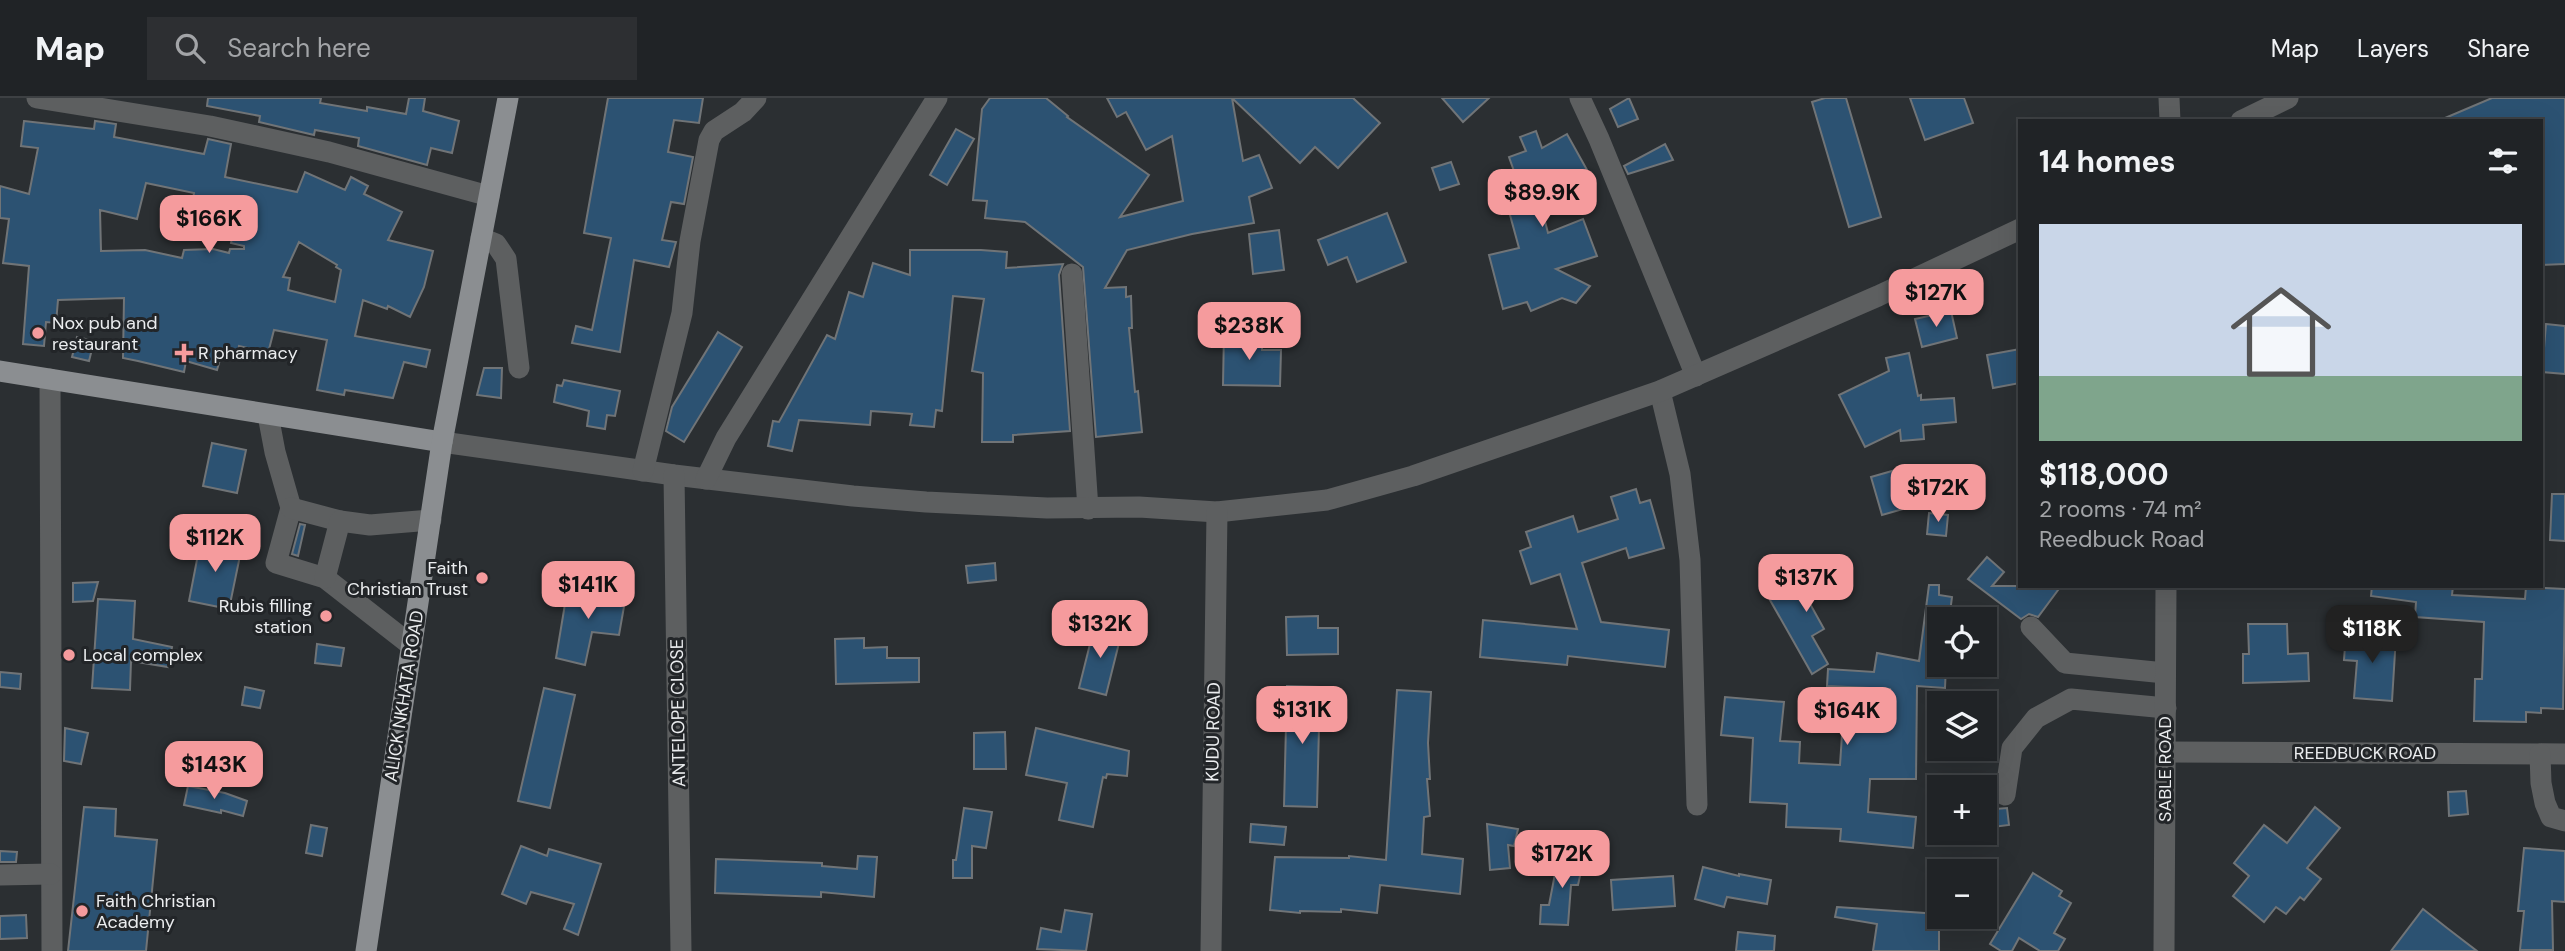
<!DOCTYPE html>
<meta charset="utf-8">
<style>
:root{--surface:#202326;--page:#2d2f32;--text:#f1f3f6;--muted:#a2a4a7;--line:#3d4043;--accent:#f59b9d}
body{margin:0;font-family:"DM Sans",sans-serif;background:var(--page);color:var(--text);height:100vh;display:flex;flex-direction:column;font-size:26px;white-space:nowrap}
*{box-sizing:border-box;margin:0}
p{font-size:23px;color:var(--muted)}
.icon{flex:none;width:38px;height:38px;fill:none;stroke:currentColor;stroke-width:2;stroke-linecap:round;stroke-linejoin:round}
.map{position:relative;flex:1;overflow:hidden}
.details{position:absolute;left:2018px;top:21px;width:525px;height:469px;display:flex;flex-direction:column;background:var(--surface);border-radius:0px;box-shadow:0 7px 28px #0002,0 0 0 2px var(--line)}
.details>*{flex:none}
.controls{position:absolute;left:1927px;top:509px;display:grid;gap:14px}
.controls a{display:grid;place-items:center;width:70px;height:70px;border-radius:0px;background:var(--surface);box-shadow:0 7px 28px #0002,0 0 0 2px var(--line);font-size:35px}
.price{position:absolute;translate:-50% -60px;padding:0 16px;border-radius:14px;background:var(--accent);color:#111;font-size:23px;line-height:46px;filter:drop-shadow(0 2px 4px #0008)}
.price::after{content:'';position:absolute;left:50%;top:42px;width:21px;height:16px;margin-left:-10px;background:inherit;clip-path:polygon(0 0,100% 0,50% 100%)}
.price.selected{background:#222;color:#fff}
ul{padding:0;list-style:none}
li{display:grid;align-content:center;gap:14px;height:371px;padding:0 21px}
li span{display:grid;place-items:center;height:217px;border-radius:0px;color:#555}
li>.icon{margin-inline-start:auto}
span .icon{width:126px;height:126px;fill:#fffc;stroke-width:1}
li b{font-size:30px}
h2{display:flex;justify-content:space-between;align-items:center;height:84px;padding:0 21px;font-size:30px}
header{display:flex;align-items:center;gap:42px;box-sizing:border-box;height:98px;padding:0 35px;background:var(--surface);border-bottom:2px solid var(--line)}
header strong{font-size:33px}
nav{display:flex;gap:38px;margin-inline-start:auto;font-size:24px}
.search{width:490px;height:63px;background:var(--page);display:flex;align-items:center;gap:18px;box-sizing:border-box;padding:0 24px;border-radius:0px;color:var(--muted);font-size:26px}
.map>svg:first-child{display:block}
.building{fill:#2c5272;stroke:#707477;stroke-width:2;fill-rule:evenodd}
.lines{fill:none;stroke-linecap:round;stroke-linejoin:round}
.minor{stroke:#5d5f60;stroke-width:21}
.major{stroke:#8b8e91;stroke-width:21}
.poi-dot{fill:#f59b9d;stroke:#222528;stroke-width:2.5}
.labels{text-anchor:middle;stroke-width:6;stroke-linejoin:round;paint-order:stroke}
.poi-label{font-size:18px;fill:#ebedef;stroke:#222528;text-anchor:start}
.street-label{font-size:18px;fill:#ebedef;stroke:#222528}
</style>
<header>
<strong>Map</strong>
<div class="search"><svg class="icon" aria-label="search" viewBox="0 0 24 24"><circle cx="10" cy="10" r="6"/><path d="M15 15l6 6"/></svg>Search here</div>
<nav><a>Map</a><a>Layers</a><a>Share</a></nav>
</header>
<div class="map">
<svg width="2565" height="853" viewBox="0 0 2565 853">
<rect width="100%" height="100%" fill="#2b2f32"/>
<g class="building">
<polygon points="208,0 321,0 320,5 367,13 367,9 406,16 409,0 425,0 423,13 459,23 452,55 431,50 427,67 358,48 359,40 315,32 314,37 259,24 260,18 207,8"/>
<polygon points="608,0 703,0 699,25 674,22 668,54 693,59 684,106 671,104 662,142 676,144 669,169 634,162 620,254 572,245 576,228 592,232 611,140 584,135"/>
<polygon points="990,0 1046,0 1068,18 1067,19 1149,77 1120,119 1183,103 1172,38 1146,52 1126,14 1117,19 1107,0 1353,0 1380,25 1338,70 1315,49 1300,65 1232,0 1243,63 1259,57 1272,90 1249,99 1254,125 1192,136 1127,152 1105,190 1126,189 1126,199 1131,198 1132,230 1129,230 1135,294 1138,293 1142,334 1096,339 1083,169 1025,124 985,120 987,103 973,102 982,11"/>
<polygon points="1442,0 1489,0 1463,24"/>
<polygon points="1629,0 1638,21 1618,29 1610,11"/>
<polygon points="1825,0 1846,0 1881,119 1849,129 1812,4"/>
<polygon points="1910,0 1964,0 1973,25 1925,42"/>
<polygon points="2492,0 2565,0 2565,166 2541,167 2541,23 2438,23"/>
<path d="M24,23L94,31L95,23L116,26L114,39L204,56L208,41L231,46L225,79L297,94L305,74L345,92L351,79L368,88L364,96L402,114L388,142L433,153L424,189L410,219L388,208L387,211L363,202L355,238L430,252L426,269L404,264L393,300L345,292L344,297L317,292L327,242L274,232L268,255L239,248L237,261L221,258L217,272L186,263L184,274L138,263L123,260L124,200L58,202L56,225L46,224L44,248L23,246L29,168L3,165L9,121L0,120V88L29,96L38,50L21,48ZM146,85L194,95L192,107L237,114L231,145L244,148V151H230L229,155L213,151L184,152L182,160L145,152L101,153L100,112L137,121ZM299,144L337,167L336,169L341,172L335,204L288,192L290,180L283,179Z"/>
<polygon points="956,31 974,41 947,87 930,77"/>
<polygon points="1536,33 1542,50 1567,36 1587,72 1561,87 1564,96 1540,104 1548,135 1583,121 1597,158 1556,171 1590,188 1576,205 1562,200 1531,213 1527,204 1503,211 1489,157 1519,150 1504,95 1520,90 1509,59 1526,53 1520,39"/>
<polygon points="1665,46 1673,62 1628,76 1624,68"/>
<polygon points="1451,64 1459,86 1440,92 1432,70"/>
<polygon points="1387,115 1406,164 1357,184 1347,159 1328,167 1318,142"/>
<polygon points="1279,132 1284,172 1253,176 1249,136"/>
<polygon points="910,152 981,152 1007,154 1006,170 1063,166 1059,177 1070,333 1013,337 1013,344 982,344 983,275 972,273 984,201 953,198 942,313 936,312 934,329 910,327 912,316 871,313 870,327 799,322 792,353 768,348 773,323 779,324 827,237 835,241 849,194 863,199 873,165 910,177"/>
<polygon points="1951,213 1957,240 1922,249 1915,221"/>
<polygon points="2546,226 2565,228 2565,276 2542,274"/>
<polygon points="718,234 742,249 684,344 666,333 672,309"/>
<polygon points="1224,234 1247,234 1248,245 1262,245 1262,252 1281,252 1280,288 1223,287"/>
<polygon points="77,239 94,243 89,263 72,259"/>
<polygon points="2020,251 2020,285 1993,290 1987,257"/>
<polygon points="1909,255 1918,298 1921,297 1921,302 1954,300 1956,324 1923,327 1924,341 1901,343 1900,332 1865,349 1839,297 1889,273 1886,260"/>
<polygon points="484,270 502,270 501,300 477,297"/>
<polygon points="564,282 620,293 615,318 607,317 605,331 587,328 589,313 554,304 557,287 562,288"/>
<polygon points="212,345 246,352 237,395 203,388"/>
<polygon points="1899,371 1910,409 1882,417 1871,379"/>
<polygon points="1636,391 1640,405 1650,402 1664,450 1629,460 1626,450 1582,465 1601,524 1669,532 1665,569 1568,558 1567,567 1480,559 1483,522 1577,531 1560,476 1531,486 1520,453 1531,449 1526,434 1573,418 1578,434 1618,421 1611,399"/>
<polygon points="2552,396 2565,396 2565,443 2550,442"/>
<polygon points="1929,415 1948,417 1946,438 1927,436"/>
<polygon points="300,426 305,427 298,458 292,456"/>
<polygon points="201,441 242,448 229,511 189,503"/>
<polygon points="1987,459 2004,474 1992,488 2061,488 2038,519 2029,516 2021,521 1968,481"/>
<polygon points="995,465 996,482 968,485 966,468"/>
<polygon points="1832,466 1842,485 1809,504 1824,531 1812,538 1828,566 1812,576 1770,502"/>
<polygon points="98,484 93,503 73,504 73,485"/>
<polygon points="1929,487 1939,487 1939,497 1952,499 1949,522 1939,522 1939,567 1946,567 1945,590 1917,588 1916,681 1870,681 1868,714 1916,719 1913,750 1840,743 1841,731 1786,729 1787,706 1750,704 1753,640 1721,637 1725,599 1784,604 1780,643 1800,644 1799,665 1840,667 1843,622 1890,625 1890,591 1827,588 1828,571 1874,574 1877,555 1919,563"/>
<polygon points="568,488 626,497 619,537 592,534 585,567 556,560"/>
<polygon points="2372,488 2453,488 2452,497 2525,501 2526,489 2565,491 2563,611 2541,610 2541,615 2526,614 2526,624 2474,623 2475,581 2482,581 2484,524 2415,519 2416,504 2371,498"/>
<polygon points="98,501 135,503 133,541 172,549 168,569 131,563 130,592 92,590"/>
<polygon points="1318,518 1318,530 1338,530 1338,556 1287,557 1286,519"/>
<polygon points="1095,526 1122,533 1106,597 1079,590"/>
<polygon points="2248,526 2287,526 2288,556 2308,555 2309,583 2243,585 2243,556 2249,556"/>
<polygon points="2346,535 2396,538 2392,603 2354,600 2357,563 2344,562"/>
<polygon points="864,540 864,550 887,549 887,560 919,560 919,584 836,586 835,541"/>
<polygon points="317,546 344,550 341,568 315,565"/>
<polygon points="0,574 21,576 20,591 0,589"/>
<polygon points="1287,588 1320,589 1317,709 1284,708"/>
<polygon points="245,589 264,593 260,610 242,607"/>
<polygon points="544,590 575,597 550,710 518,703"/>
<polygon points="1397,592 1431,594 1428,645 1430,681 1427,681 1430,718 1424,719 1422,756 1463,761 1460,796 1380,787 1377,815 1341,811 1341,814 1300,813 1300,815 1270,812 1275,759 1349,760 1349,758 1386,762"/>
<polygon points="65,630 88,635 81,666 64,663"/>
<polygon points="1036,630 1129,653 1127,678 1107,676 1106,680 1103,679 1093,729 1059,722 1067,685 1026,677"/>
<polygon points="1005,634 1006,671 974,671 974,635"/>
<polygon points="188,688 225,695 247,703 243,718 221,712 221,715 184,707"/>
<polygon points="2466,693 2468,716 2449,718 2448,694"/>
<polygon points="84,709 116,711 115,738 157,742 146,853 68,853"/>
<polygon points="2315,709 2340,730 2307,770 2321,781 2304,802 2300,799 2286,816 2276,809 2264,824 2233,798 2249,778 2234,765 2264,727 2287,745"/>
<polygon points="964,710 992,714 986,750 972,748 972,780 953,780 953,762 956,762"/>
<polygon points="2007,710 2009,727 1984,730 1984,712"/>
<polygon points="1251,726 1286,729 1284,747 1250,744"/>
<polygon points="1487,726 1518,731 1514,748 1508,747 1510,770 1490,772"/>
<polygon points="311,727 327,730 322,758 306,755"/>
<polygon points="521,748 547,758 549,751 601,766 578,837 564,831 574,806 531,794 526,806 502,796"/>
<polygon points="2524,750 2565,753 2565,804 2552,803 2553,852 2520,852 2524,813 2518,813"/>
<polygon points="0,753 17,754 16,764 0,764"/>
<polygon points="1559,755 1584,760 1578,787 1571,787 1568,827 1540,826 1541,807 1549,807"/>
<polygon points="858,758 877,759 874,799 821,794 821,799 715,795 716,761 822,765 822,768 857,771"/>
<polygon points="1703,769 1739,778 1739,776 1771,782 1767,806 1727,799 1724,809 1695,801"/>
<polygon points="2033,775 2062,793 2059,798 2071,805 2054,835 2065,841 2058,853 2040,853 2019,840 2012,853 2001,853 1990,846"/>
<polygon points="1673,778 1675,808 1613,812 1611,782"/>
<polygon points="1837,809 1939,816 1939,853 1873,853 1877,826 1835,819"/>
<polygon points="2423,811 2447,830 2477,853 2391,853"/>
<polygon points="1065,812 1092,816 1086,853 1037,851 1041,830 1061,834"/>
<polygon points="26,817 27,840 0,841 0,818"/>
<polygon points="1738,834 1775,838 1774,853 1736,853"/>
</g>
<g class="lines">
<g class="minor">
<polyline points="37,0 210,28 329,54 489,98"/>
<polyline points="1580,0 1599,41 1696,278"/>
<polyline points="2169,0 2170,23"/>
<polyline points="2241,23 2288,0"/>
<polyline points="481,140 496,146 506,161 519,270"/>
<polyline points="1072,176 1088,411"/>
<polyline points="50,281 52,853"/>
<polyline points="1660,293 1680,376 1690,462 1697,707"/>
<polyline points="268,317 275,354 291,410 276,465 325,480 412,548"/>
<polyline points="442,344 674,377 853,398 926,404 1047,410 1139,409 1217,414 1327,402 1413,378 1660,293 1878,198 2020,131"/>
<polyline points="643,373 682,215 690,143 709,42 714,33 743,14 756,0"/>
<polyline points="674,377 681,853"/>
<polyline points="706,381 726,340 937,0"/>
<polyline points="291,410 340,423"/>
<polyline points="325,480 340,423 370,427 431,422"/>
<polyline points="2031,529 2065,565 2165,575"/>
<polyline points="2166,654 2565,656"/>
<polyline points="2540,656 2541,685 2545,705 2551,719 2565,723"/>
<polyline points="2005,697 2012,650 2036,620 2071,601 2166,610"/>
<polyline points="0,777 51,776"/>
<polyline points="1211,853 1217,414"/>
<polyline points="2164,853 2166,488"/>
</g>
<g class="major">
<polyline points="0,273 442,344"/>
<polyline points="366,853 442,344 508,0"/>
</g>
</g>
<g class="poi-dot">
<circle cx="38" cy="235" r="7"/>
<path d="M180.5 244.5h7v7h7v7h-7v7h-7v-7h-7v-7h7z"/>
<circle cx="482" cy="480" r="7"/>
<circle cx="326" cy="518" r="7"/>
<circle cx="69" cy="557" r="7"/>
<circle cx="82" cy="813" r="7"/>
</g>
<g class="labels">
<g class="poi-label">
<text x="52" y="231">Nox pub and<tspan x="52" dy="21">restaurant</tspan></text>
<text x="198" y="261">R pharmacy</text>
<text x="468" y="476" text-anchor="end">Faith<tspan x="468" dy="21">Christian Trust</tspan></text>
<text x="312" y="514" text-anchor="end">Rubis filling<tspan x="312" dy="21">station</tspan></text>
<text x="83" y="563">Local complex</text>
<text x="96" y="809">Faith Christian<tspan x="96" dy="21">Academy</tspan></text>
</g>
<g class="street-label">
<text transform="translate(404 598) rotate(-81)" y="6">ALICK NKHATA ROAD</text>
<text transform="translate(678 615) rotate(-91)" y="6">ANTELOPE CLOSE</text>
<text transform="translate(1213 634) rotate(-89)" y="6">KUDU ROAD</text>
<text x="2365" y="661">REEDBUCK ROAD</text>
<text transform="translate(2165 671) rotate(-90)" y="6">SABLE ROAD</text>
</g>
</g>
</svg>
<div class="controls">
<a><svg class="icon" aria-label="locate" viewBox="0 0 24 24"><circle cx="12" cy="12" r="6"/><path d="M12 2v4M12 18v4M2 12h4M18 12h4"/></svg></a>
<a><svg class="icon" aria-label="layers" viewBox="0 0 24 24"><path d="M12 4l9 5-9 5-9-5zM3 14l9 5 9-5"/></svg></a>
<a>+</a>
<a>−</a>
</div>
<b class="price" style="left:1542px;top:131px">$89.9K</b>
<b class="price" style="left:209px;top:157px">$166K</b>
<b class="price" style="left:1936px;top:231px">$127K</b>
<b class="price" style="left:1249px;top:264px">$238K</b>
<b class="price" style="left:1938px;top:426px">$172K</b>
<b class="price" style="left:215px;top:476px">$112K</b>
<b class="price" style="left:1806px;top:516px">$137K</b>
<b class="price" style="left:588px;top:523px">$141K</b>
<b class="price" style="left:1100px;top:562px">$132K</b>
<b class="price selected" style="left:2372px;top:567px">$118K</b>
<b class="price" style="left:1302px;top:648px">$131K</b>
<b class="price" style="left:1847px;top:649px">$164K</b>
<b class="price" style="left:214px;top:703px">$143K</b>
<b class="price" style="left:1562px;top:792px">$172K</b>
<section class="details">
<h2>14 homes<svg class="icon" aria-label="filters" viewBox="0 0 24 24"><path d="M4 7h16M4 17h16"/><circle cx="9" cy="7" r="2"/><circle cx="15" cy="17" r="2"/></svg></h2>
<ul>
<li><span style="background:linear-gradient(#c9d6e8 70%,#7fa58c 0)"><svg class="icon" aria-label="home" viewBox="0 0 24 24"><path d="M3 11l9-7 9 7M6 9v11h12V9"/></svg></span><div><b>$118,000</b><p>2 rooms · 74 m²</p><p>Reedbuck Road</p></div></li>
</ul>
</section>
</div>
